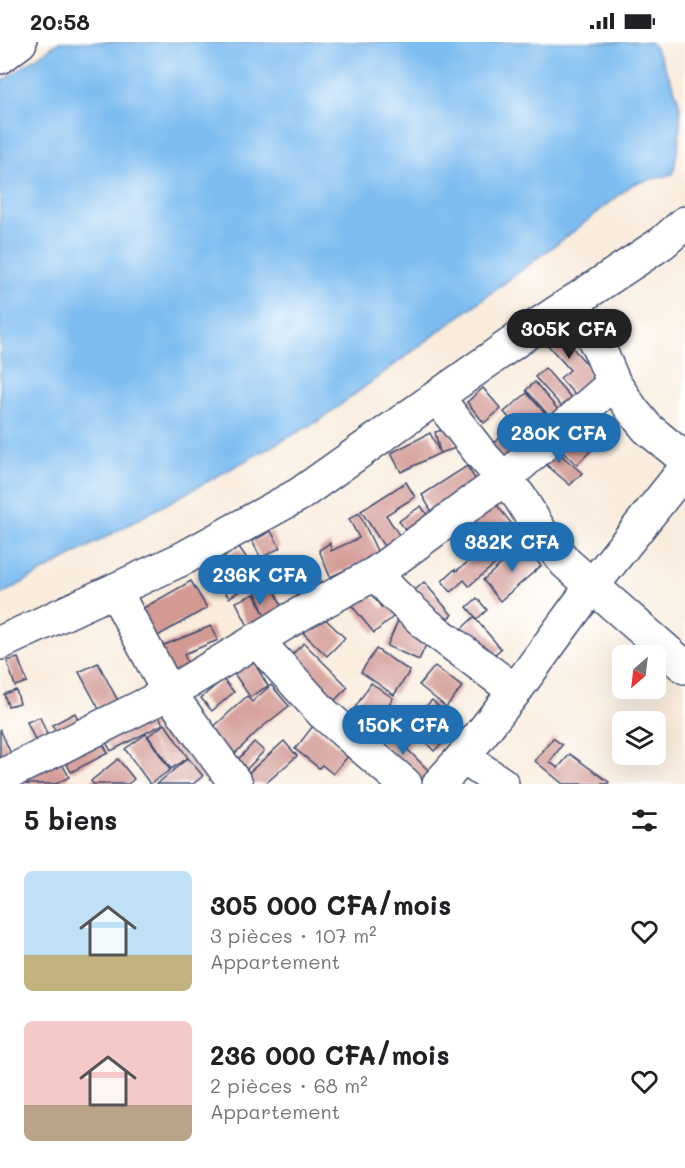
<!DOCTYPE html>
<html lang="fr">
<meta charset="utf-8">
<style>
:root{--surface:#fff;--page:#f2f2f2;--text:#202124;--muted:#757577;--accent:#1f6fb2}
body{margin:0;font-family:Mali,sans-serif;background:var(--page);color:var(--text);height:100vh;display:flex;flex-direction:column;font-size:22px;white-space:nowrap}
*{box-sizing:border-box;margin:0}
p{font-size:20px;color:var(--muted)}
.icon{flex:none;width:33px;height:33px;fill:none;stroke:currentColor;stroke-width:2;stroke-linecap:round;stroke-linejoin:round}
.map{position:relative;height:742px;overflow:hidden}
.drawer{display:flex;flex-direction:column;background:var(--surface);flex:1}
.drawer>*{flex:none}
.needle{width:39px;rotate:208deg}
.fabs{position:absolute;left:612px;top:603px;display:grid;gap:12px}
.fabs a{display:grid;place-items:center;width:54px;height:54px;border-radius:9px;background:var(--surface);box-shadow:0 6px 24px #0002;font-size:30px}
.price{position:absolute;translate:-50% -51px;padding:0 14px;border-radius:21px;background:var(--accent);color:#fff;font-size:20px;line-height:39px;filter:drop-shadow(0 2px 3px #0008)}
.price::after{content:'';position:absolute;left:50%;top:36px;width:18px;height:14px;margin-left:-9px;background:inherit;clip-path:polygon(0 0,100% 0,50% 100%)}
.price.active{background:#222;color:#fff}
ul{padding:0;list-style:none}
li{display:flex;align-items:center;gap:18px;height:150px;padding:0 24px}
li span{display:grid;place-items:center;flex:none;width:168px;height:120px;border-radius:9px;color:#555}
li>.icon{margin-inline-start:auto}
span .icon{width:72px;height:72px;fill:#fffc;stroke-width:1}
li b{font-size:26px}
h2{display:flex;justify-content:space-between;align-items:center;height:72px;padding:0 24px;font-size:26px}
.status{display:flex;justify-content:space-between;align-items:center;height:42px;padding:0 30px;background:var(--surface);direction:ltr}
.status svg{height:16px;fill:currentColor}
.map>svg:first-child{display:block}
.water{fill:#7bbcf0;stroke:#4b76a7;stroke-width:1.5}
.building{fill:#d39993}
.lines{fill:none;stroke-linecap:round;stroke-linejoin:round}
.street-casing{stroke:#3c4b71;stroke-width:36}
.street{stroke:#fff;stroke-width:33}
</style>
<div class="status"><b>20:58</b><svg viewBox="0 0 49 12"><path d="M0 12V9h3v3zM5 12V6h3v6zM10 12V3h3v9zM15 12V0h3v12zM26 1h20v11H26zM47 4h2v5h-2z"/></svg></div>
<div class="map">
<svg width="685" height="742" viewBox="0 0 685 742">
<rect width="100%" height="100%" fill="#fff"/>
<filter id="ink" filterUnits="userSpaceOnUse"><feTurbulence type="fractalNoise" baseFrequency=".0167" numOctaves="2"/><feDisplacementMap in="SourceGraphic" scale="12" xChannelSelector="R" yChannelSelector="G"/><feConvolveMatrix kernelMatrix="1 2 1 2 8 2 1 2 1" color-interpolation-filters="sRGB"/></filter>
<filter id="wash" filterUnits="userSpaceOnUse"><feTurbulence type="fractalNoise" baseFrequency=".008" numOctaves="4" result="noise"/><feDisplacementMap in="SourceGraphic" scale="24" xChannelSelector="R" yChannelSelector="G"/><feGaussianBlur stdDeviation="1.35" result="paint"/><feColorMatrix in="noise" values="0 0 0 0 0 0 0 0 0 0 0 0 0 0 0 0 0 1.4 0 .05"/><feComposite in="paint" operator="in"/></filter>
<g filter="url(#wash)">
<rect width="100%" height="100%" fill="#f9ecdc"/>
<path class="water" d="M59,0H651C660,14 675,44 679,61C683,80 677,112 673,132L633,142L578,186L320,378L0,553V41Z"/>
<g id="blocks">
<g class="building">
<polygon points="550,280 598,335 576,354 560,336 570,328 537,291"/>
<polygon points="545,326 573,358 563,366 535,335"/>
<polygon points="535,340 559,369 551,376 526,348"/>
<polygon points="483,346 501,367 484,381 467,360"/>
<polygon points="527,351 549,376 526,396 504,370"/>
<polygon points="513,384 525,398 495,424 484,410"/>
<polygon points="571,384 594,405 577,423 556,404"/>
<polygon points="451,386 456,406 440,411 401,430 391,411 430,391 440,411 435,390"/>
<polygon points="547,401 582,431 570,443 536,414"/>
<polygon points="467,424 479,443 433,472 422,453"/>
<polygon points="406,440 415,455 386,473 401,496 385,506 361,469"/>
<polygon points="490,454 514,485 491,503 486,496 495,488 491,483 479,492 486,496 486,499 477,507 452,478 461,470 472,482 483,473"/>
<polygon points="421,464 430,477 409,493 399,479"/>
<polygon points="359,471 379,513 330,535 319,508 330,501 331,509 359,496 349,477"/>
<polygon points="271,489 280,506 261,516 252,499"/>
<polygon points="509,490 519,502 469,544 464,538 451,550 442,539 455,527 456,529 491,503 495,502"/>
<polygon points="523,503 541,524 500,559 483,538"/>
<polygon points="239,505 260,535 229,556 209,526"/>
<polygon points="308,517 322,540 298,555 284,532"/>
<polygon points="191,539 207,566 154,596 138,569"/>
<polygon points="424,540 452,573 443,580 415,548"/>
<polygon points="272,542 284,570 249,586 236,560 254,552 264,572 255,549"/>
<polygon points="383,545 372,553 382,566 392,559 400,569 374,591 348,559"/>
<polygon points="477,556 487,568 477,577 467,565"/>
<polygon points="317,569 345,596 327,614 299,587"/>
<polygon points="474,575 501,607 487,619 460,588"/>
<polygon points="398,579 430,594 419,618 387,604"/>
<polygon points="211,584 218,598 184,612 191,630 170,639 157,606"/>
<polygon points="304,601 348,645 329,664 284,620"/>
<polygon points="376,607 410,629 394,653 361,630"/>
<polygon points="247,609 268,644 250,655 227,621"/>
<polygon points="18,616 27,640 15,644 7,619"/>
<polygon points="98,621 118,659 100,669 79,630"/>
<polygon points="435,624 462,645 446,665 419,643"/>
<polygon points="223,637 234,650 212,669 201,656"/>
<polygon points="371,641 393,656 379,678 384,681 368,705 343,684"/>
<polygon points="271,643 289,664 261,686 230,716 207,691 247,654 252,660"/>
<polygon points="16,648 20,661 8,664 4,652"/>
<polygon points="432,658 459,685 434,709 408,682"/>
<polygon points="152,661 163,682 111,709 100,689"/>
<polygon points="75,671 81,684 59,695 52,683"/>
<polygon points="40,675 50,700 38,705 27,680"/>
<polygon points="165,682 188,716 171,727 148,694"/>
<polygon points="398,683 414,699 407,707 432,732 422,742 412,742 375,706"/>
<polygon points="313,684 349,713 333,732 322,723 319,726 295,707"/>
<polygon points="0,687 16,723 0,730"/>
<polygon points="97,691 108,711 71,730 61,710"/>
<polygon points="146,692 170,728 150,742 125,707"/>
<polygon points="553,696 562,703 550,720 558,726 570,712 609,740 607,742 563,742 535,719"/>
<polygon points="284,699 297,714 265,742 250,742 244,735"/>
<polygon points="254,700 264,709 242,732 233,723"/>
<polygon points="57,712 69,735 56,742 25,742 19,731"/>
<polygon points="188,716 203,734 193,742 157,742"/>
<polygon points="118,717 134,737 128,742 93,742 91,739"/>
</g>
</g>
</g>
<g filter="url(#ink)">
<use href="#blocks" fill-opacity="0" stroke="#3c4b71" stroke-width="1.5"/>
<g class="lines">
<defs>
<g id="street">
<polyline points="0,15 20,0"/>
<polyline points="573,260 599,306 614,341 633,369 647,386 685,417"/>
<polyline points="437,355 481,412 519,454 542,492 566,521 685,625"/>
<polyline points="376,531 391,549 426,582 515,649"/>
<polyline points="115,549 169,651 236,742"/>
<polyline points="256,598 323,671 405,742"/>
<polyline points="0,601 184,516 300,452 541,281 662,201 685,181"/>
<polyline points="463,715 515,649 592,544 685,427"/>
<polyline points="0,735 169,651 302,571 376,531 504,437 614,341"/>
<polyline points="439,742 463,715 502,742"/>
</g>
</defs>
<use href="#street" class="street-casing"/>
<use href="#street" class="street"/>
</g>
</g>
</svg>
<div class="fabs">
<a><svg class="needle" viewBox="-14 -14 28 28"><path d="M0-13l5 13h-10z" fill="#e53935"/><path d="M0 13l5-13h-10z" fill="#757577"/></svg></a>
<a><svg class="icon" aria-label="layers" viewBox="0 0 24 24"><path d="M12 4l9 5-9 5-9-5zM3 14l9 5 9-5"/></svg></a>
</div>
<b class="price active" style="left:569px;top:318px">305K CFA</b>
<b class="price" style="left:559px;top:422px">280K CFA</b>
<b class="price" style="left:512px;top:531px">382K CFA</b>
<b class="price" style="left:260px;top:564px">236K CFA</b>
<b class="price" style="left:403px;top:714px">150K CFA</b>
</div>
<section class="drawer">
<h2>5 biens<svg class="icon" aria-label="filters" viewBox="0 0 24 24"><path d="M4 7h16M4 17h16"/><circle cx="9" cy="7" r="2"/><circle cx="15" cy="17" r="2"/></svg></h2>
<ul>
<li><span style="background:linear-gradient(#bfe0f5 70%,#c2b280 0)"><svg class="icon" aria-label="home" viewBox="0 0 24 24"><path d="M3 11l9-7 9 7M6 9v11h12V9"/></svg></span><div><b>305 000 CFA/mois</b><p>3 pièces · 107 m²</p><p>Appartement</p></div><svg class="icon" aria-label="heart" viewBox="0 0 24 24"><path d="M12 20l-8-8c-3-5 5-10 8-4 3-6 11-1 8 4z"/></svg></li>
<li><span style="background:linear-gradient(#f6c9c9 70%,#b9a48a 0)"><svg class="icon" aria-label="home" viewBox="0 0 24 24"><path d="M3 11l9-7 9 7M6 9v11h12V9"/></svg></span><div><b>236 000 CFA/mois</b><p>2 pièces · 68 m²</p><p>Appartement</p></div><svg class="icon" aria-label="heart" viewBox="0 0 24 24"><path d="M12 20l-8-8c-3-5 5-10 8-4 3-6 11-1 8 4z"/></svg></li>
</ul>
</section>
